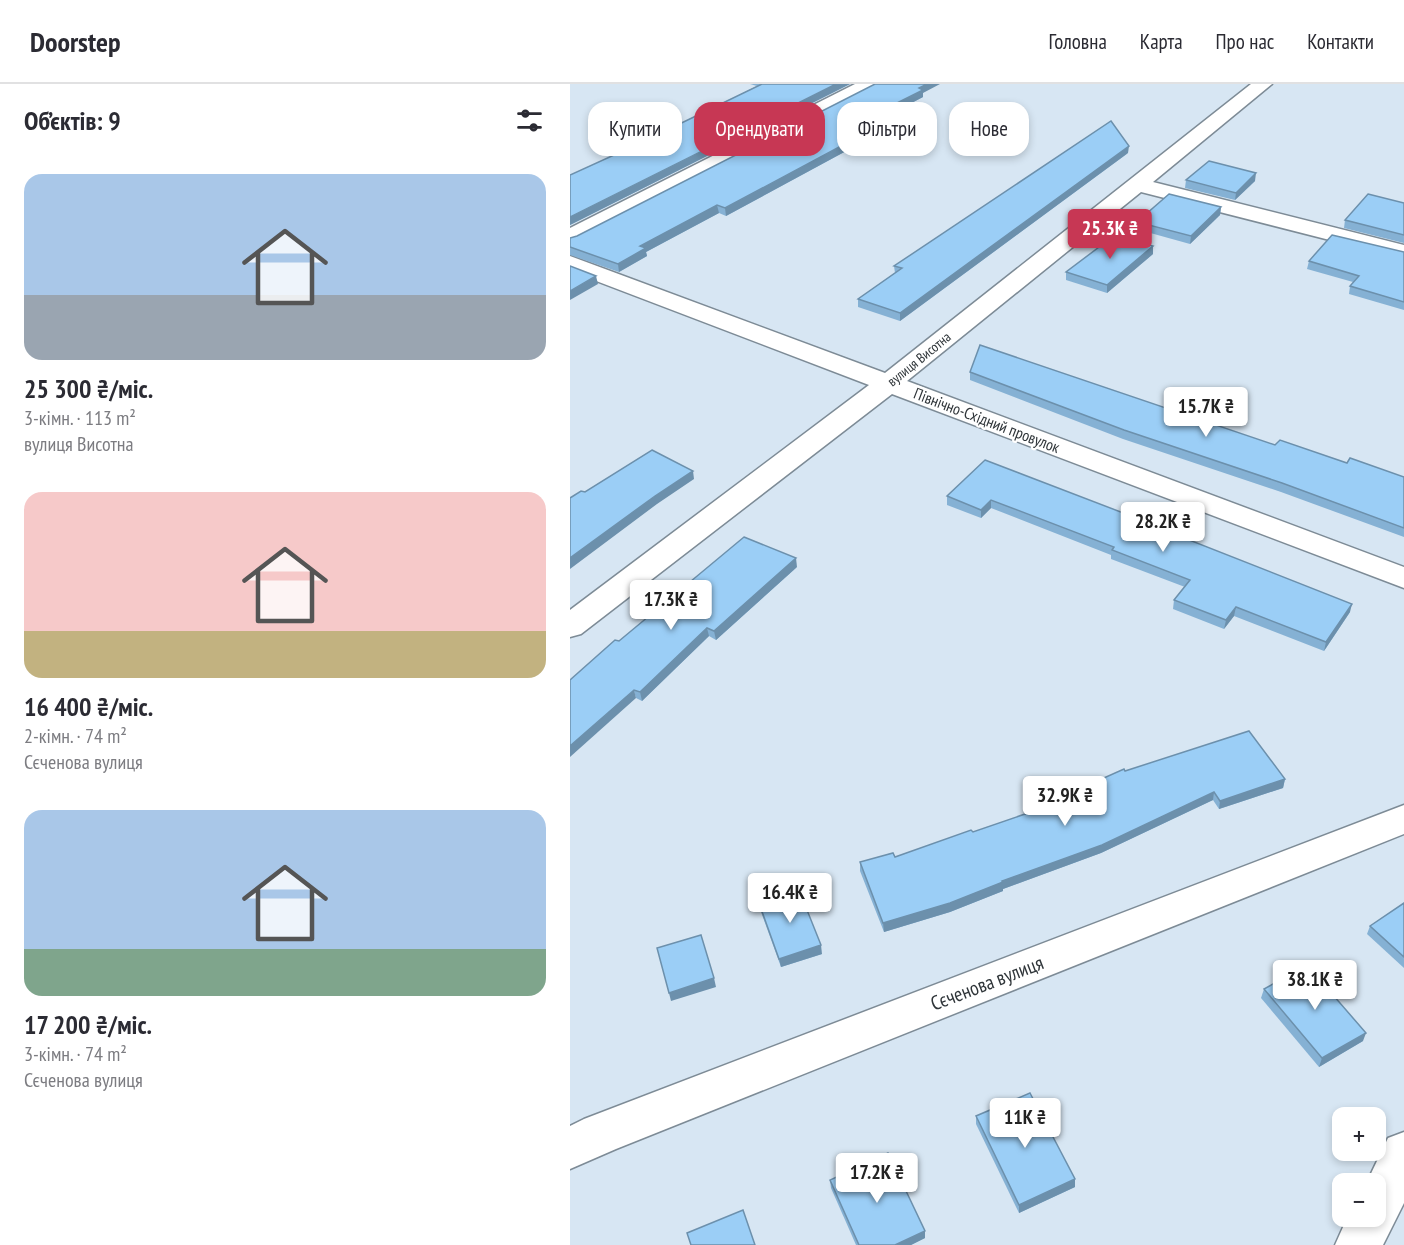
<!DOCTYPE html>
<html lang="uk">
<meta charset="utf-8">
<style>
:root{--surface:#fff;--page:#f2f2f3;--text:#2b2b33;--muted:#7c7c81;--line:#e1e1e2;--accent:#c73754}
body{margin:0;font-family:"PT Sans Narrow",sans-serif;background:var(--page);color:var(--text);height:100vh;display:flex;flex-direction:column;font-size:22px;white-space:nowrap}
*{box-sizing:border-box;margin:0}
p{font-size:20px;color:var(--muted)}
.icon{flex:none;width:33px;height:33px;fill:none;stroke:currentColor;stroke-width:2;stroke-linecap:round;stroke-linejoin:round}
.map{position:relative;flex:1;overflow:hidden}
.side{display:flex;flex-direction:column;background:var(--surface);width:570px}
.side>*{flex:none}
.top-card{position:absolute;left:18px;top:18px;width:570px;height:54px;display:flex;gap:12px}
.tools{position:absolute;left:762px;top:1023px;display:grid;gap:12px}
.tools a{display:grid;place-items:center;width:54px;height:54px;border-radius:12px;background:var(--surface);box-shadow:0 3px 9px #0003;font-size:30px}
.price{position:absolute;translate:-50% -51px;padding:0 14px;border-radius:6px;background:#fff;color:#222;font-size:20px;line-height:39px;filter:drop-shadow(0 2px 3px #0008)}
.price::after{content:'';position:absolute;left:50%;top:36px;width:18px;height:14px;margin-left:-9px;background:inherit;clip-path:polygon(0 0,100% 0,50% 100%)}
.price.selected{background:var(--accent);color:#fff}
ul{padding:0;list-style:none}
li{display:grid;align-content:center;gap:12px;height:318px;padding:0 24px}
li span{display:grid;place-items:center;height:186px;border-radius:18px;color:#555}
li>.icon{margin-inline-start:auto}
span .icon{width:108px;height:108px;fill:#fffc;stroke-width:1}
li b{font-size:26px}
h2{display:flex;justify-content:space-between;align-items:center;height:72px;padding:0 24px;font-size:26px}
.tag{padding:0 21px;border-radius:18px;background:var(--surface);box-shadow:0 3px 9px #0003;font-size:21px;line-height:54px}
.tag.selected{background:var(--accent);color:#fff}
header{display:flex;align-items:center;gap:36px;box-sizing:border-box;height:84px;padding:0 30px;background:var(--surface);border-bottom:2px solid var(--line)}
header strong{font-size:28px}
nav{display:flex;gap:33px;margin-inline-start:auto;font-size:21px}
main{display:flex;flex:1;min-height:0}
.map>svg:first-child{display:block}
.lines{fill:none;stroke-linecap:round;stroke-linejoin:round}
.street-casing{stroke:#7d8b96;stroke-width:3}
.street{fill:#fff;fill-rule:evenodd}
.wall{fill:#85b1d4}
.shaded-wall{fill:#6c90ac}
.building{fill:#9bcef6;stroke:#6c90ac;stroke-width:1.5}
.labels{text-anchor:middle;stroke-width:4.5;stroke-linejoin:round;paint-order:stroke}
.far-street-label{font-size:14px;fill:#2f3539;stroke:#fff}
.street-label{font-size:16px;fill:#2f3539;stroke:#fff}
.near-street-label{font-size:20px;fill:#2f3539;stroke:#fff}
</style>
<header>
<strong>Doorstep</strong>
<nav><a>Головна</a><a>Карта</a><a>Про нас</a><a>Контакти</a></nav>
</header>
<main>
<section class="side">
<h2>Об’єктів: 9<svg class="icon" aria-label="filters" viewBox="0 0 24 24"><path d="M4 7h16M4 17h16"/><circle cx="9" cy="7" r="2"/><circle cx="15" cy="17" r="2"/></svg></h2>
<ul>
<li><span style="background:linear-gradient(#a9c7e8 65%,#9aa5b1 0)"><svg class="icon" aria-label="home" viewBox="0 0 24 24"><path d="M3 11l9-7 9 7M6 9v11h12V9"/></svg></span><div><b>25 300 ₴/міс.</b><p>3-кімн. · 113 m²</p><p>вулиця Висотна</p></div></li>
<li><span style="background:linear-gradient(#f6c9c9 75%,#c2b280 0)"><svg class="icon" aria-label="home" viewBox="0 0 24 24"><path d="M3 11l9-7 9 7M6 9v11h12V9"/></svg></span><div><b>16 400 ₴/міс.</b><p>2-кімн. · 74 m²</p><p>Сєченова вулиця</p></div></li>
<li><span style="background:linear-gradient(#a9c7e8 75%,#7fa58c 0)"><svg class="icon" aria-label="home" viewBox="0 0 24 24"><path d="M3 11l9-7 9 7M6 9v11h12V9"/></svg></span><div><b>17 200 ₴/міс.</b><p>3-кімн. · 74 m²</p><p>Сєченова вулиця</p></div></li>
</ul>
</section>
<div class="map">
<svg width="834" height="1161" viewBox="0 0 834 1161">
<rect width="100%" height="100%" fill="#d7e6f3"/>
<g class="lines">
<defs>
<g id="street">
<polygon points="285,0 308,0 306,4 8,158 0,160 0,144"/>
<polygon points="681,0 702,0 583,98 834,161 834,175 571,108 337,297 834,483 834,504 322,310 11,550 0,553 0,526 299,301 0,187 0,172 315,289"/>
<polygon points="834,721 834,750 46,1065 0,1085 0,1042 14,1035"/>
<polygon points="834,1048 834,1119 813,1161 765,1161 778,1132 806,1132 806,1100 796,1100 818,1054"/>
</g>
</defs>
<use href="#street" class="street-casing"/>
<use href="#street" class="street"/>
</g>
<g class="wall">
<polygon points="180,0 280,0 0,141 0,91 66,61 187,2"/>
<polygon points="353,9 353,13 328,26 328,30 300,45 302,53 156,132 149,129 76,168 77,172 49,188 0,171 0,154 7,152"/>
<polygon points="558,69 330,237 288,223 288,215 325,189 324,182"/>
<polygon points="616,96 685,97 665,116 615,104"/>
<polygon points="834,119 834,159 774,144 775,136"/>
<polygon points="651,123 650,131 620,160 566,145 567,138"/>
<polygon points="834,168 834,226 779,210 780,202 783,198 737,185 739,177"/>
<polygon points="583,170 537,209 496,196 496,188"/>
<polygon points="400,288 834,393 834,453 711,408 553,355 400,296"/>
<polygon points="415,376 611,453 780,528 754,567 664,532 654,545 603,525 604,516 615,503 541,475 541,471 421,424 411,434 377,421 377,412"/>
<polygon points="227,483 146,556 139,552 72,617 66,614 49,557"/>
<polygon points="555,687 715,695 713,704 649,725 643,716 531,769 433,805 433,807 380,828 314,848 290,787 290,778 325,773 403,748 508,712 509,705"/>
<polygon points="189,819 252,870 211,883 191,828"/>
<polygon points="834,819 834,884 797,850 800,842"/>
<polygon points="694,905 793,957 749,983 691,914"/>
<polygon points="406,1032 505,1103 449,1129 406,1040"/>
<polygon points="260,1096 355,1147 355,1154 341,1161 286,1161 261,1104"/>
</g>
<g class="shaded-wall">
<polygon points="266,0 280,0 0,141 0,133"/>
<polygon points="357,0 370,0 353,9 353,13 328,26 328,30 292,50 291,43 349,4"/>
<polygon points="301,46 302,53 156,132 155,124"/>
<polygon points="559,62 558,69 330,237 330,229"/>
<polygon points="686,89 685,97 665,116 666,109"/>
<polygon points="147,121 149,129 76,168 77,172 49,188 48,180 70,162"/>
<polygon points="651,123 650,131 620,160 621,152"/>
<polygon points="583,162 583,170 537,209 537,201"/>
<polygon points="26,192 28,200 0,216 0,207"/>
<polygon points="123,387 124,395 87,420 0,485 0,474 85,412"/>
<polygon points="421,416 421,424 411,434 411,426"/>
<polygon points="226,474 227,483 146,556 144,547"/>
<polygon points="782,520 780,528 754,567 756,558"/>
<polygon points="666,523 664,532 654,545 656,536"/>
<polygon points="137,544 139,552 72,617 70,608"/>
<polygon points="64,606 66,614 0,673 0,662"/>
<polygon points="715,695 713,704 649,725 650,717"/>
<polygon points="644,708 643,716 531,769 433,805 433,807 380,828 314,848 313,839 432,797"/>
<polygon points="251,861 252,870 211,883 209,875"/>
<polygon points="144,894 146,903 101,917 99,909"/>
<polygon points="796,949 793,957 749,983 752,974"/>
<polygon points="505,1095 505,1103 449,1129 449,1121"/>
<polygon points="355,1147 355,1154 341,1161 325,1161"/>
</g>
<g class="building">
<polygon points="192,0 266,0 0,133 0,91 66,61"/>
<polygon points="305,0 357,0 349,4 353,6 323,21 328,23 291,43 301,46 155,124 147,121 70,162 76,164 48,180 0,163 0,154 7,152"/>
<polygon points="541,37 559,62 330,229 288,215 332,184 324,182"/>
<polygon points="639,77 686,89 666,109 616,96"/>
<polygon points="599,110 651,123 621,152 567,138"/>
<polygon points="798,110 834,119 834,151 775,136"/>
<polygon points="545,151 583,162 537,201 496,188"/>
<polygon points="762,151 834,168 834,218 780,202 789,192 739,177"/>
<polygon points="0,182 26,192 0,207"/>
<polygon points="410,261 705,361 710,356 777,379 780,374 834,393 834,444 712,399 554,346 400,288"/>
<polygon points="82,366 123,387 85,412 0,474 0,414 11,407 15,408"/>
<polygon points="415,376 569,435 612,449 609,452 782,520 756,558 666,523 656,536 604,516 620,496 542,466 544,463 421,416 411,426 377,412"/>
<polygon points="174,453 226,474 144,547 137,544 70,608 64,606 0,662 0,596 45,556 49,557"/>
<polygon points="679,647 715,695 650,717 644,708 532,761 432,797 433,798 380,819 313,839 290,778 323,769 325,773 401,746 403,748 513,710 509,705 554,685 555,687"/>
<polygon points="229,806 251,861 209,875 189,819"/>
<polygon points="834,819 834,873 800,842"/>
<polygon points="131,851 144,894 99,909 87,864"/>
<polygon points="737,881 796,949 752,974 694,905"/>
<polygon points="460,1009 505,1095 449,1121 406,1032"/>
<polygon points="318,1069 355,1147 325,1161 289,1161 260,1096"/>
<polygon points="173,1126 185,1161 121,1161 117,1149"/>
</g>
<g class="labels">
<g class="far-street-label">
<text transform="translate(349 275) rotate(-39)" y="5">вулиця Висотна</text>
</g>
<g class="street-label">
<text transform="translate(417 336) rotate(21)" y="6">Північно-Східний провулок</text>
</g>
<g class="near-street-label">
<text transform="translate(417 899) rotate(-21)" y="7">Сєченова вулиця</text>
</g>
</g>
</svg>
<div class="tools">
<a>+</a>
<a>−</a>
</div>
<b class="price selected" style="left:540px;top:176px">25.3K ₴</b>
<b class="price" style="left:636px;top:354px">15.7K ₴</b>
<b class="price" style="left:593px;top:469px">28.2K ₴</b>
<b class="price" style="left:101px;top:547px">17.3K ₴</b>
<b class="price" style="left:495px;top:743px">32.9K ₴</b>
<b class="price" style="left:220px;top:840px">16.4K ₴</b>
<b class="price" style="left:745px;top:927px">38.1K ₴</b>
<b class="price" style="left:455px;top:1065px">11K ₴</b>
<b class="price" style="left:307px;top:1120px">17.2K ₴</b>
<div class="top-card">
<a class="tag">Купити</a>
<a class="tag selected">Орендувати</a>
<a class="tag">Фільтри</a>
<a class="tag">Нове</a>
</div>
</div>
</main>
